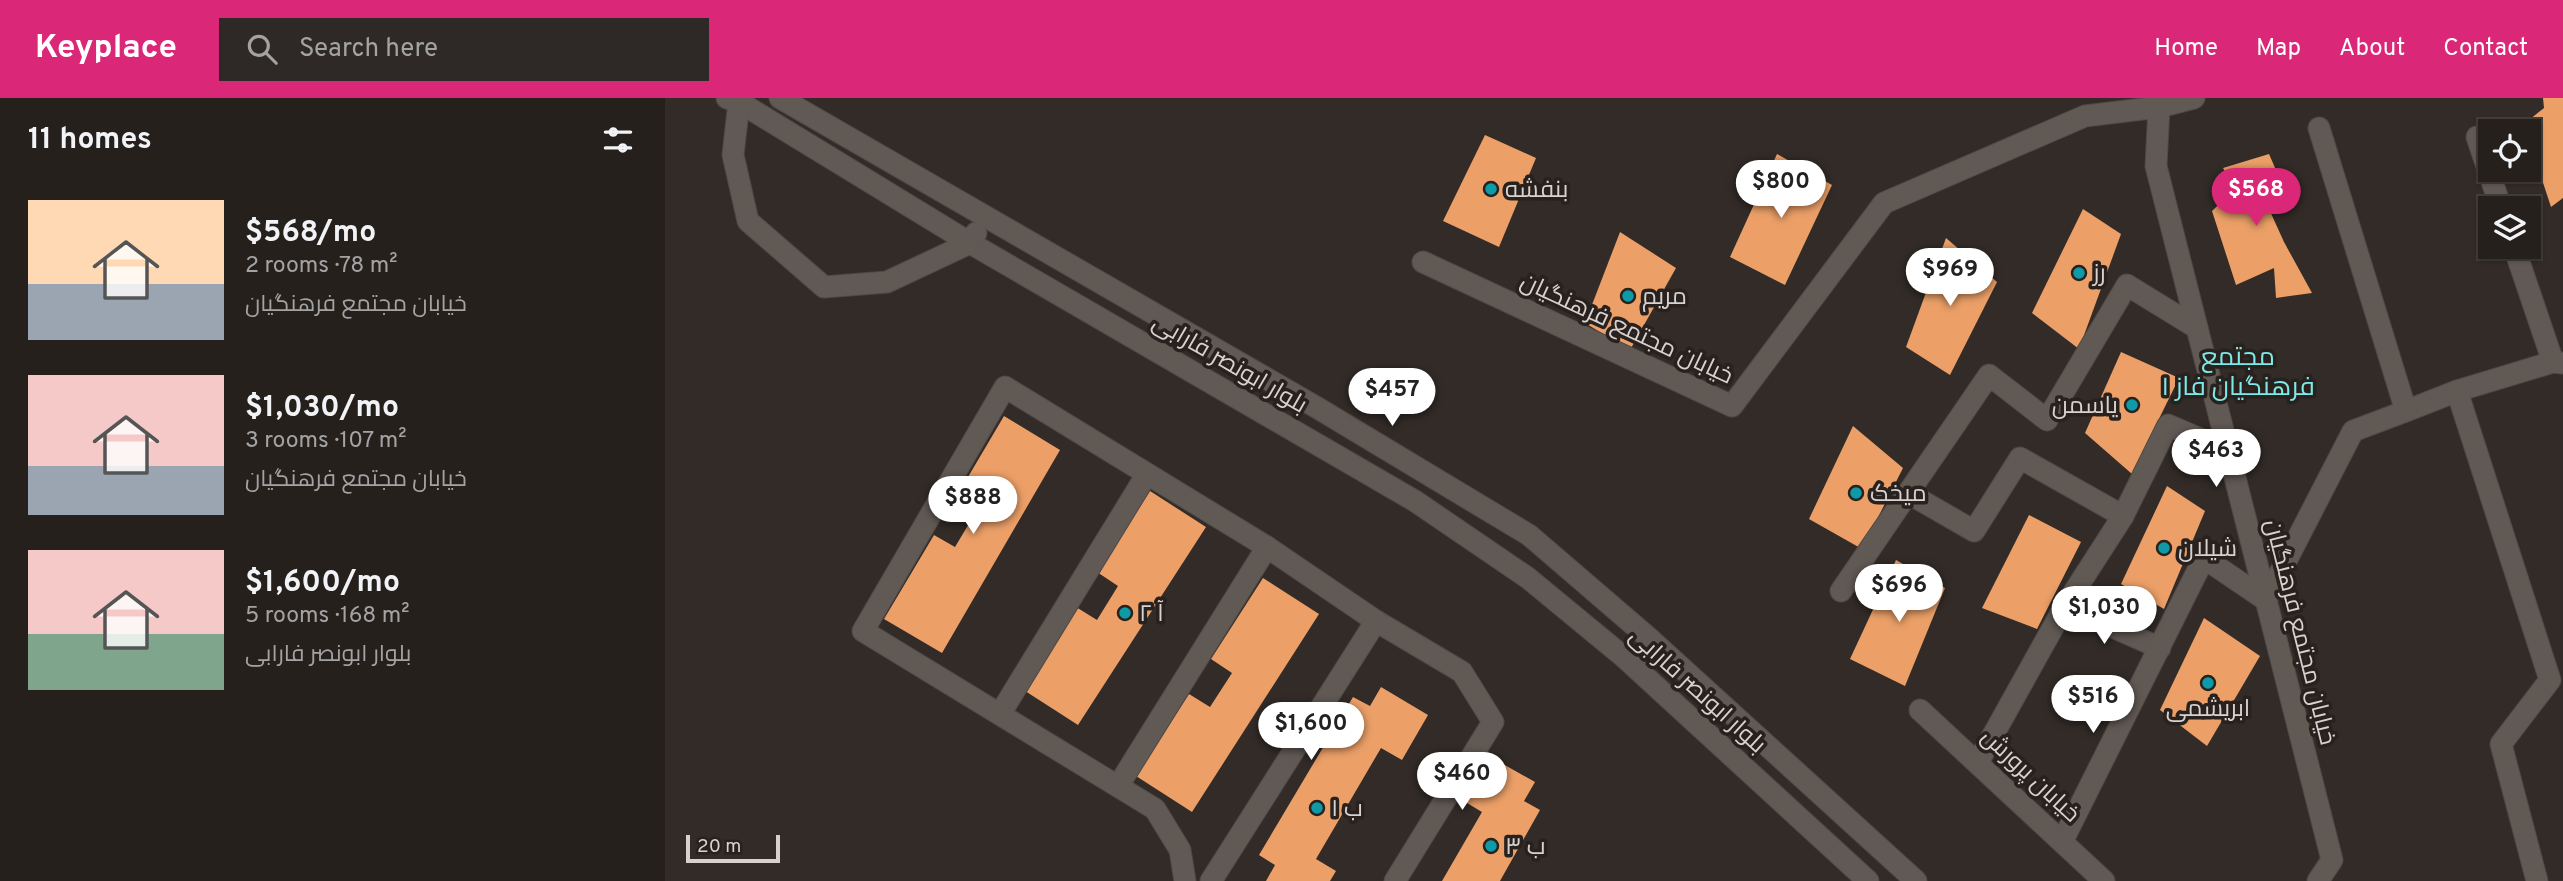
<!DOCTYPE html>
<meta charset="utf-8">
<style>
:root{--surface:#26201d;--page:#2e2826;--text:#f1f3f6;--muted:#a4a3a4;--line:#423e3b;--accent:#db2777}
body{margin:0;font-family:Overpass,Cairo,sans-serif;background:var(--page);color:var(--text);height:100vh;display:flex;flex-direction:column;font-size:26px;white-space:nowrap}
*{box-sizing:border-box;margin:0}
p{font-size:23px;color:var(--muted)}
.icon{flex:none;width:38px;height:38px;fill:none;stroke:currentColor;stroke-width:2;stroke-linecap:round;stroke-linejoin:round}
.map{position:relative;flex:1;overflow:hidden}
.sheet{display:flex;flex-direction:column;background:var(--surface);width:665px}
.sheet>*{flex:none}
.buttons{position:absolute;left:1813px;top:21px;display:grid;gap:14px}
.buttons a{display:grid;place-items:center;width:63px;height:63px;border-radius:0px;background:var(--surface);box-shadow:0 2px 5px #0004,0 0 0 2px var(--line);font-size:35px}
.scale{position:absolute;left:21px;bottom:18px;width:94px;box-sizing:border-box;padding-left:7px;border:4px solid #d7d2d0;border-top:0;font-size:19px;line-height:24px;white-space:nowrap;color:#d7d2d0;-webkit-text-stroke:5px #28211d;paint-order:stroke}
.price{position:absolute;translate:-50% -60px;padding:0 16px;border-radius:24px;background:#fff;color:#222;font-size:23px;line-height:46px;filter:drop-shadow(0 2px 4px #0008)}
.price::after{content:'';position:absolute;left:50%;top:42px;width:21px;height:16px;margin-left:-10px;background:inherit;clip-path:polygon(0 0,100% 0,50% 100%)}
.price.on{background:var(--accent);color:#fff}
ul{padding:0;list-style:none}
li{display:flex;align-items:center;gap:21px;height:175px;padding:0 28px}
li span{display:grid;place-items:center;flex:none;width:196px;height:140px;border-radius:0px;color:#555}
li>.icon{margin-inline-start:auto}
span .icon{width:84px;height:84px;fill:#fffc;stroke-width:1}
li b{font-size:30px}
h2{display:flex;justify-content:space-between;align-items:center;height:84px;padding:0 28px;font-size:30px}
header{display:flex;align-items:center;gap:42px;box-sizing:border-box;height:98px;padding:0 35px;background:var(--accent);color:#fff}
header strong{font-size:33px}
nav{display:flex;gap:38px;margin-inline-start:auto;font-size:24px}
.search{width:490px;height:63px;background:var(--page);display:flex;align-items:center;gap:18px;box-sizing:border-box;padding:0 24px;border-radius:0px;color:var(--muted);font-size:26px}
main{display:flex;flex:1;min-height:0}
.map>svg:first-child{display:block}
.building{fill:#eca068}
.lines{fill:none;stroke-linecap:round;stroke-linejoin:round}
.minor-casing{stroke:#4f4846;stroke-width:23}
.minor{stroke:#615954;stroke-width:21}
.culture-dot{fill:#0f9aa8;stroke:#28211d;stroke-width:2.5}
.labels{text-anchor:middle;stroke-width:7;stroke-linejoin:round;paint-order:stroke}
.poi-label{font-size:24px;fill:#d7d2d0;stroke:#28211d;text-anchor:start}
.street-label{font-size:24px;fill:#d7d2d0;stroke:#28211d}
.neighbourhood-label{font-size:26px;fill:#7de9e8;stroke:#28211d}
</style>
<header>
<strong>Keyplace</strong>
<div class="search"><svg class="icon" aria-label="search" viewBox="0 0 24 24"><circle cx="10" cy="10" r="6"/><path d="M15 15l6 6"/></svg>Search here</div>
<nav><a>Home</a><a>Map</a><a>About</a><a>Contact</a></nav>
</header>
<main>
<section class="sheet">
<h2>11 homes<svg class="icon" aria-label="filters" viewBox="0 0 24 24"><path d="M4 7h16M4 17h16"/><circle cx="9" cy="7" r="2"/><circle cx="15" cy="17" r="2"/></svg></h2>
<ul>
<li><span style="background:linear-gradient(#ffd9b3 60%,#9aa5b1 0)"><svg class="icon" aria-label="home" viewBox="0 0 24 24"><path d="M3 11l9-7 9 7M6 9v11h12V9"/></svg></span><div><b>$568/mo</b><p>2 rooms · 78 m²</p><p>خیابان مجتمع فرهنگیان</p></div></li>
<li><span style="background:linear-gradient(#f6c9c9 65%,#9aa5b1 0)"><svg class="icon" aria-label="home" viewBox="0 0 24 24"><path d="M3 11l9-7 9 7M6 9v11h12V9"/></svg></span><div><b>$1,030/mo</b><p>3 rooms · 107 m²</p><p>خیابان مجتمع فرهنگیان</p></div></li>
<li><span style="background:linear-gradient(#f6c9c9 60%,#7fa58c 0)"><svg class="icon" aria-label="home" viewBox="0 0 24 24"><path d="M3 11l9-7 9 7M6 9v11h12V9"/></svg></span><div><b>$1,600/mo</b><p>5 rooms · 168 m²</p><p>بلوار ابونصر فارابی</p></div></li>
</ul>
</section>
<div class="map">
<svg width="1898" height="783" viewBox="0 0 1898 783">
<rect width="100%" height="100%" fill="#322b27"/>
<g class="building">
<polygon points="1878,0 1898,0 1898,100 1886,109 1864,42 1864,33 1861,33 1859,26 1879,10"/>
<polygon points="820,37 871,60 834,149 778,123"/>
<polygon points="1112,56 1167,87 1120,187 1065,159"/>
<polygon points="1604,56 1618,88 1599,100 1619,144 1647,195 1611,200 1609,170 1571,187 1547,113 1570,91 1558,70"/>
<polygon points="1418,111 1456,136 1414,251 1367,215"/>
<polygon points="955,134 1011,170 965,252 920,225"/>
<polygon points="1281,140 1332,184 1285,277 1241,249"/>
<polygon points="1456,254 1514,280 1467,376 1420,335"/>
<polygon points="339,318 395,352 277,555 219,521 269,437 290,449 311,414 290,401"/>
<polygon points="1188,328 1238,370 1197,451 1144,421"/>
<polygon points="1502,388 1540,413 1499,511 1456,486"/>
<polygon points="485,393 541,429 413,627 357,591 411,509 432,522 453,488 432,474"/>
<polygon points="1364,417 1416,444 1372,531 1317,510"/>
<polygon points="1231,462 1280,490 1240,588 1185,561"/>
<polygon points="598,480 654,516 527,714 471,678 524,596 545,609 567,575 546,561"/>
<polygon points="1539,520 1595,558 1542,648 1495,612"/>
<polygon points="716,589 763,617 737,662 716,650 651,761 671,773 665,783 601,783 610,767 594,757 688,599 705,608"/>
<polygon points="822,657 870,684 859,703 875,712 835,783 777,783 817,714 797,702"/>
</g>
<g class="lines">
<defs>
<g id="minor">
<polyline points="62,0 74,4 305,145 750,403 863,480 960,560 1203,783"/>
<polyline points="115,0 651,309 864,437 985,541 1251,783"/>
<polyline points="74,4 68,57 83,123 159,189 222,184 305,145 311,135"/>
<polyline points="1494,9 1491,68 1667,762 1653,783"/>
<polyline points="1812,39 1836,110"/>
<polyline points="1849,149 1888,264 1898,265"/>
<polyline points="758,164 1067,308 1219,105 1420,18 1494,9 1529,0"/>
<polyline points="1741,313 1792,293"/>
<polyline points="1243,395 1309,433 1355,360 1458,418"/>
<polyline points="1176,493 1324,277 1382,322 1462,187 1532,230"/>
<polyline points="1400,508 1495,550"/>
<polyline points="1255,612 1439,783"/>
<polyline points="335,616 482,376"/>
<polyline points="1313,664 1400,508 1458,418 1503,327 1563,353"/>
<polyline points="453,688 602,449"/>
<polyline points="1398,742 1539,460 1601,502 1688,333 1741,313 1654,30"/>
<polyline points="520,783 515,752 490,711 198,533 340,289 602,449 711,523 797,574 828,624 730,783"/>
<polyline points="546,783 711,523"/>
<polyline points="1872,783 1836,646 1885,582 1792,293 1888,264"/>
</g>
</defs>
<use href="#minor" class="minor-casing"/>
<use href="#minor" class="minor"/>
</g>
<g class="culture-dot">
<circle cx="826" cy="91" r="7"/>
<circle cx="1414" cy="175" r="7"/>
<circle cx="963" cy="198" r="7"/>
<circle cx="1467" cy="307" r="7"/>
<circle cx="1191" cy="395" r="7"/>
<circle cx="1499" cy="450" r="7"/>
<circle cx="460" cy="515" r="7"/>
<circle cx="1543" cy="585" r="7"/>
<circle cx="652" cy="710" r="7"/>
<circle cx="826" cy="748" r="7"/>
</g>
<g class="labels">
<g class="poi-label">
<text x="840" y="99">بنفشه</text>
<text x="1428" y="183">رز</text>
<text x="977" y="206">مریم</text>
<text x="1453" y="315" text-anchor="end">یاسمن</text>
<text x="1205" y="403">میخک</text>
<text x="1513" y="458">شیلان</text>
<text x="474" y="523">آ ۲</text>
<text x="1543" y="618" text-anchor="middle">ابریشمی</text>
<text x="666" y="718">ب ۱</text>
<text x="840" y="756">ب ۳</text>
</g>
<g class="street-label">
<text transform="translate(962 230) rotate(25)" y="8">خیابان مجتمع فرهنگیان</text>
<text transform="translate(565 265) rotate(30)" y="8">بلوار ابونصر فارابی</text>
<text transform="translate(1636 534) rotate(76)" y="8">خیابان مجتمع فرهنگیان</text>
<text transform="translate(1033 592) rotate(42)" y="8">بلوار ابونصر فارابی</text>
<text transform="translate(1366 677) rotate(43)" y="8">خیابان پرورش</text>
</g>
<g class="neighbourhood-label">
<text x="1573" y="267">مجتمع<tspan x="1573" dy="30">فرهنگیان فاز ۱</tspan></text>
</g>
</g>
</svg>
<div class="buttons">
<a><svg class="icon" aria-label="locate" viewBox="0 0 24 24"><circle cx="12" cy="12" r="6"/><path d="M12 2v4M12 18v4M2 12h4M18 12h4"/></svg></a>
<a><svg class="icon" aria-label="layers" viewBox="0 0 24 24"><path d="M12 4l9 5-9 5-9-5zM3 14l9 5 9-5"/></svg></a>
</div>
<div class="scale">20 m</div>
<b class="price" style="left:1116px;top:122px">$800</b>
<b class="price on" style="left:1591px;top:130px">$568</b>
<b class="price" style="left:1285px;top:210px">$969</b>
<b class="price" style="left:727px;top:330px">$457</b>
<b class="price" style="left:1551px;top:391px">$463</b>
<b class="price" style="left:308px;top:438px">$888</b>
<b class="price" style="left:1234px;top:526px">$696</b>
<b class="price" style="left:1439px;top:548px">$1,030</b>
<b class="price" style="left:1428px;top:637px">$516</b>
<b class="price" style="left:646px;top:664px">$1,600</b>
<b class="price" style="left:797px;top:714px">$460</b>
</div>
</main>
